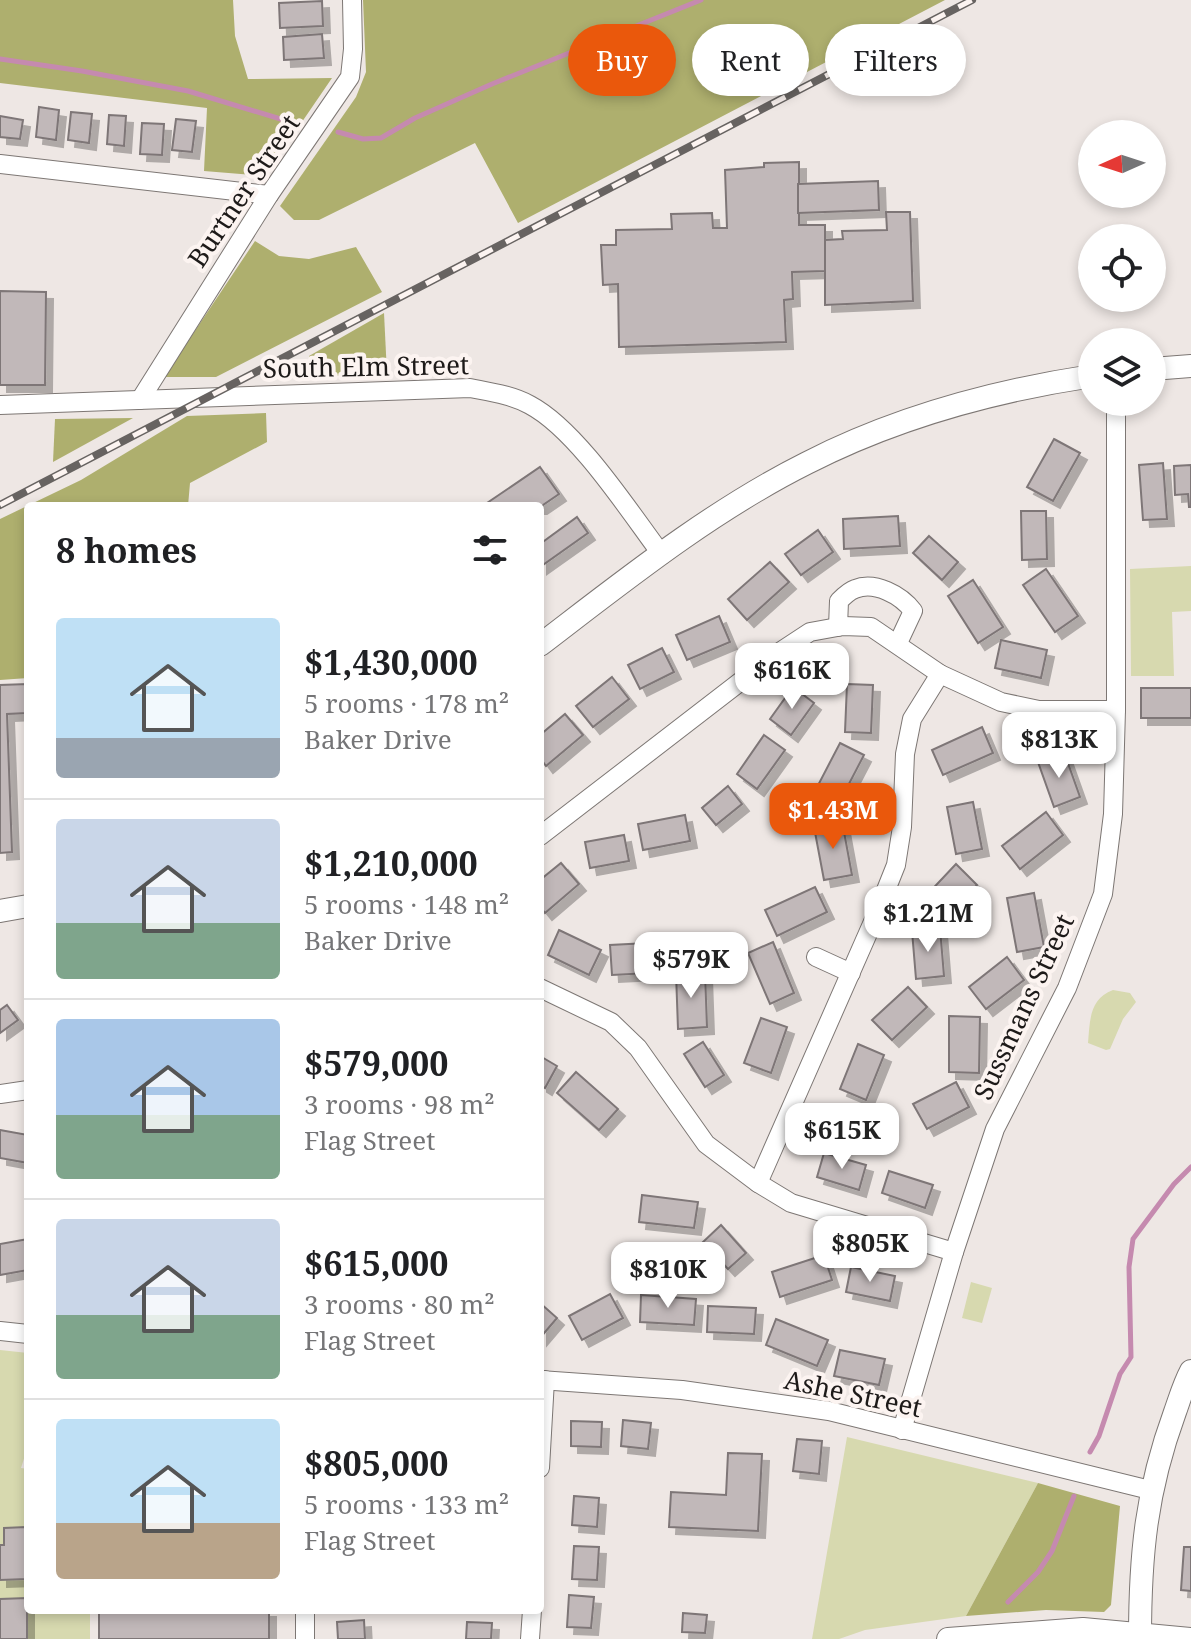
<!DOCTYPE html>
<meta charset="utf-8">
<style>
:root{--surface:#fff;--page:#f2f2f2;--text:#202124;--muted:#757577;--line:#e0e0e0;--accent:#ea580c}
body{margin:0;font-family:"Noto Serif",serif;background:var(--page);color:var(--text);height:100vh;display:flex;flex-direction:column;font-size:30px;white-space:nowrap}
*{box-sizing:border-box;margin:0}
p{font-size:26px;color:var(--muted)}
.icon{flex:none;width:44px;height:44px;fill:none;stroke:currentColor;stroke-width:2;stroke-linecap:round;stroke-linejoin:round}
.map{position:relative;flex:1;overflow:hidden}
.sheet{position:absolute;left:24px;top:502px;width:520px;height:1112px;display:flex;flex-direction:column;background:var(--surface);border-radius:8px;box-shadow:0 4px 12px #0003}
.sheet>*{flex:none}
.guide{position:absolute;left:568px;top:24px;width:502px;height:72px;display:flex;gap:16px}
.needle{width:52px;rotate:267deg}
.buttons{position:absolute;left:1078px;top:120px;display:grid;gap:16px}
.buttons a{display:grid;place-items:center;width:88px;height:88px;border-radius:50%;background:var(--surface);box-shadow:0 4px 12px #0003;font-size:40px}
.price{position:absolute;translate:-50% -68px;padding:0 18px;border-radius:16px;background:#fff;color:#222;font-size:26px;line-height:52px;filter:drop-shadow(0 2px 4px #0008)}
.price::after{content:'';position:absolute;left:50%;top:48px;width:24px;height:18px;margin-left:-12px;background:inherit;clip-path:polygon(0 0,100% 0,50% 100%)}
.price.active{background:var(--accent);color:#fff}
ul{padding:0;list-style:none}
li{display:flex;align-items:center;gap:24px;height:200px;padding:0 32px}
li+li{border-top:2px solid var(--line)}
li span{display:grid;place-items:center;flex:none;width:224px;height:160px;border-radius:8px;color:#555}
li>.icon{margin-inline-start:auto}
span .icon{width:96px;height:96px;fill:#fffc;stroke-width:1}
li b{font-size:34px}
h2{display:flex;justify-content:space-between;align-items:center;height:96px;padding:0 32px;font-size:34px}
.tag{padding:0 28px;border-radius:36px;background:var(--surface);box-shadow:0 4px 12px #0003;font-size:28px;line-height:72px}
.tag.active{background:var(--accent);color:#fff}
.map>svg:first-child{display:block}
.green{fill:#d7d9af}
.forest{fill:#aeaf6e}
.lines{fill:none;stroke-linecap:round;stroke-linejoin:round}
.stream{stroke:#c58aaf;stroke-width:5}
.building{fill:#c1b8b9;stroke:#7e7677;stroke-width:2;filter:url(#shadow)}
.minor-casing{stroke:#7d7774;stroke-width:20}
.major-casing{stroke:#7d7774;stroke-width:24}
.minor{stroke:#fff;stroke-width:18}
.major{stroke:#fff;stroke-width:22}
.rail-casing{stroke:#676361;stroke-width:8}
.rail{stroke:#fcf4f1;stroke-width:5;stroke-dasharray:15;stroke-linecap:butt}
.labels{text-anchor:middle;stroke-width:8;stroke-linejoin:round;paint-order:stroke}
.street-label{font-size:26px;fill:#1d1a19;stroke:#fcf4f1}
</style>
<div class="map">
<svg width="1191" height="1639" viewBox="0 0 1191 1639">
<defs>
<filter id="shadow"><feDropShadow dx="7" dy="7" stdDeviation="0" flood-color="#0004"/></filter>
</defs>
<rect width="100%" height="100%" fill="#eee7e4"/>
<g class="green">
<polygon points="1191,566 1191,611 1172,612 1174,676 1131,676 1130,569"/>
<path d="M1113,990L1130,993L1136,1002L1123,1019L1110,1049L1106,1050L1088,1043C1090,1021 1089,999 1113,990Z"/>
<polygon points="971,1282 992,1288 982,1323 962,1318"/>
<polygon points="0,1350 28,1353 28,1446 21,1468 28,1469 28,1610 90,1610 90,1639 0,1639"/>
<polygon points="847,1437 1038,1483 966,1616 865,1630 839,1639 812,1639"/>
</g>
<g class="forest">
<polygon points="0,0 233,0 235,36 248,79 332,78 265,176 204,171 207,108 0,83"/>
<polygon points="363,0 945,0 518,223 475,143 319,220 294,220 280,206 356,97 366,72"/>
<polygon points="255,241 279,256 309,259 356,247 382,292 216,377 164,377"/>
<polygon points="384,313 387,374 310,377 309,356"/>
<polygon points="266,413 267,442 190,483 188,506 28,506 28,678 0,680 0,519 81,480 187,416"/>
<polygon points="133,418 53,462 55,419"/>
<polygon points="1038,1483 1120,1506 1111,1605 1104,1612 1046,1610 966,1616"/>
</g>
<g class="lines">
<g class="stream">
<polyline points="0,59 82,71 188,91 297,124"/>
<polyline points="338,132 363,139 381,138 415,118 492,84 701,0"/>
<polyline points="1090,1452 1099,1436 1120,1374 1131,1357 1129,1267 1133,1239 1174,1184 1191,1167"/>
<polyline points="1008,1602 1038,1572 1052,1551 1074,1496"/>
</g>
</g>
<g class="building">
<polygon points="322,1 323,26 280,28 279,3"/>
<polygon points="322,34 324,58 284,60 283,37"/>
<polygon points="39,107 59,110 56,140 36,137"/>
<polygon points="71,112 92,114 89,143 68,140"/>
<polygon points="109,115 126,116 124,146 107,144"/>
<polygon points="0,116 23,120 20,139 0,137"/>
<polygon points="176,119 196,121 192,152 172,150"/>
<polygon points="142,123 164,124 162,155 140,154"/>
<polygon points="799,162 799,225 825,225 825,271 792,272 793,299 784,300 786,342 619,347 618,284 603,285 601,245 616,245 616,230 672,229 671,214 712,213 713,228 727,228 725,170 764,167 764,163"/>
<polygon points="878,181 879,210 798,213 798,184"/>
<polygon points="886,212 910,212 913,301 825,305 825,240 843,239 842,231 887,230"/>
<polygon points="0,291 46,292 45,385 0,385"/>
<polygon points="1054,439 1080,453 1053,501 1027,487"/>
<polygon points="1163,463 1167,519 1143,520 1139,465"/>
<polygon points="1191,465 1191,507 1189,507 1188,494 1175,495 1174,466"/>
<polygon points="540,467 559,494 540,507 489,506 487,503"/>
<polygon points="1021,511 1046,511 1047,559 1022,560"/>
<polygon points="898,516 900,546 844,549 843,519"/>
<polygon points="577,517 588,533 540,567 540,544"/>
<polygon points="818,530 833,552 801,575 785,554"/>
<polygon points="929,536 958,562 942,580 913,553"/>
<polygon points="770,562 789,582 747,620 728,599"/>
<polygon points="1046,569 1078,616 1055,632 1023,585"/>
<polygon points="973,580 1003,627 978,643 948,596"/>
<polygon points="719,616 730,642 687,660 676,635"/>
<polygon points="1001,640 1047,650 1041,678 995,668"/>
<polygon points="662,648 674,672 640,689 628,665"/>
<polygon points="612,677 629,699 593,727 576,706"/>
<polygon points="28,684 28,713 7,714 12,852 0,853 0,685"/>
<polygon points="847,684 873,685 871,733 845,732"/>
<polygon points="793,687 814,703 791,735 770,719"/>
<rect x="1141" y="688" width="50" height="30"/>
<polygon points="565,714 583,735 546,766 540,758 540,735"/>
<polygon points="982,727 993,753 943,775 932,750"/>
<polygon points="764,735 785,750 757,789 737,774"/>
<polygon points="840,743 864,755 838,805 814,793"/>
<polygon points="1064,752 1080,797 1054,807 1038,762"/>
<polygon points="728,786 742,804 716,825 702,808"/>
<polygon points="973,802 982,849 956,854 947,807"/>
<polygon points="1046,812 1063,835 1020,869 1002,846"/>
<polygon points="685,815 690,841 643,850 638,824"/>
<polygon points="842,821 852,875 824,880 814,827"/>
<polygon points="624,835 629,861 590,868 585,842"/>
<polygon points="561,863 579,884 545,913 540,907 540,880"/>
<polygon points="956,864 977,885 944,920 923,899"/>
<polygon points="815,887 827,912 777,936 765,910"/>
<polygon points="1034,893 1044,947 1017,952 1007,898"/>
<polygon points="940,928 944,976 916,979 912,931"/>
<polygon points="559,930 601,950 589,975 548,955"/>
<polygon points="667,942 669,972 612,975 610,945"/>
<polygon points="773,942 794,993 770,1004 748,953"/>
<polygon points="1007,957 1024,980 986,1009 969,987"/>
<polygon points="705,972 707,1027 678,1029 676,973"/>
<polygon points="908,987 927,1007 892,1040 872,1020"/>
<polygon points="7,1005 18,1020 0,1033 0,1010"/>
<polygon points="949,1016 980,1017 979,1073 949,1072"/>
<polygon points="761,1018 787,1027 771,1073 744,1063"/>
<polygon points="703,1042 724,1075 705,1087 684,1054"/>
<polygon points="858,1044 884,1055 866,1100 840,1089"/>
<polygon points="540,1056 557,1066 545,1088 540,1085"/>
<polygon points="576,1072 618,1109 599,1130 557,1093"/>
<polygon points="956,1082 969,1107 927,1129 913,1104"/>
<polygon points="0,1130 28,1135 28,1163 0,1158"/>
<polygon points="824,1153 866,1165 859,1190 817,1177"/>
<polygon points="889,1171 933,1185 925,1208 882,1193"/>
<polygon points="642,1195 698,1202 694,1228 639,1222"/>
<polygon points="721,1225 746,1253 728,1269 703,1242"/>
<polygon points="28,1239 28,1270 0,1275 0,1244"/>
<polygon points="824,1255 832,1280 780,1297 772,1272"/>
<polygon points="851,1267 895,1276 890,1301 846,1292"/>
<polygon points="610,1294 623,1318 582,1340 569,1316"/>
<polygon points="641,1295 696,1299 694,1325 640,1322"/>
<polygon points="540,1303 557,1318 540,1338"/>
<polygon points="708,1306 756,1308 754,1334 707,1332"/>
<polygon points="776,1319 828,1340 817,1366 766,1345"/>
<polygon points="840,1350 885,1359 879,1385 834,1376"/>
<polygon points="623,1420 651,1423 648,1449 621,1446"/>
<polygon points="571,1421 602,1422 601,1447 571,1446"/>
<polygon points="797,1439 822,1441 819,1474 793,1471"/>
<polygon points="728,1453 762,1454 758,1531 669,1527 671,1492 726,1495"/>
<polygon points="574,1496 599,1498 597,1527 572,1525"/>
<polygon points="26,1527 27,1579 0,1580 0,1545 4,1545 4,1528"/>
<polygon points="574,1546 599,1547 597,1580 572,1579"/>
<polygon points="1184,1547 1191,1547 1191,1591 1181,1590"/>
<polygon points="569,1595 594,1597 591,1628 567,1627"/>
<polygon points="27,1598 27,1639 0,1639 0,1599"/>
<rect x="99" y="1610" width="170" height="29"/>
<polygon points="683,1613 707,1615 705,1633 682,1632"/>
<polygon points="364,1620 365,1639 338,1639 337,1622"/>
<polygon points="467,1622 492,1623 491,1639 466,1639"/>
</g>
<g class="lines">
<defs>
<g id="minor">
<polyline points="0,164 269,195"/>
<polyline points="140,400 269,195 350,77 353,49 352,0"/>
<path d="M0,405L470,388C490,392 512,395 530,405C577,430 629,511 662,555"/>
<path d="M838,627L839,601C843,597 849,591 855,589C875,581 901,595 913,611L898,643"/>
<polyline points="540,836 775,655 810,632 843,626 871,627 940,674 1001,702 1039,710 1116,710"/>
<polyline points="816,957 851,973"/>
<polyline points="540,988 611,1022 638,1048 706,1144 758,1183 791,1203 954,1252"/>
<polyline points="0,1094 28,1090"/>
<polyline points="758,1183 876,915 896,865 902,827 905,754 912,719 940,674"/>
<polyline points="0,1331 28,1334"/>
<polyline points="540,1380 682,1390 829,1411 1150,1490"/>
<polyline points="902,1430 954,1252 995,1129 1067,988 1103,894 1113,814 1116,710 1116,402"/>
<polyline points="540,1468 545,1380"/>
<polyline points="305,1639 305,1610"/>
<polyline points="530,1639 532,1610"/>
</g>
<g id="major">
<polyline points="1152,369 1191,366"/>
<path d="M540,645C625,580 711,511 807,463C897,417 993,391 1092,376"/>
<polyline points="0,911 28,906"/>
<polyline points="948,1639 1083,1629 1191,1639"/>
<path d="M1140,1639C1140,1555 1146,1491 1175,1412C1180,1398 1184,1384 1191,1371"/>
</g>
</defs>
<use href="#minor" class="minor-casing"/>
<use href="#major" class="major-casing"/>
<use href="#minor" class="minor"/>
<use href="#major" class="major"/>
<defs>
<polyline id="rail" points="0,505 972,0"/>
</defs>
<use href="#rail" class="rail-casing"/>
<use href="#rail" class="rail"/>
</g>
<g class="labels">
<g class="street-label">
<text transform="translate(244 191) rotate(-56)" y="9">Burtner Street</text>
<text transform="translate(366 367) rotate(-1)" y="9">South Elm Street</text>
<text transform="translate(1024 1007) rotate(-65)" y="9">Sussmans Street</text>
<text transform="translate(853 1394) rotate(12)" y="9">Ashe Street</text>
</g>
</g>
</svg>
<div class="buttons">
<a><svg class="needle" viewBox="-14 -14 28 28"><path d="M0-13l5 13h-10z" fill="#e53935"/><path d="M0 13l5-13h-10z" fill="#757577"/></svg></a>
<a><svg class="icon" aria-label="locate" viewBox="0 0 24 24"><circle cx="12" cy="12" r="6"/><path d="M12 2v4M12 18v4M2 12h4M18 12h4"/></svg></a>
<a><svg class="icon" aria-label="layers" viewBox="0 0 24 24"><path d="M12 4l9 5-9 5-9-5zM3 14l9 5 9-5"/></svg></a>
</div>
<b class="price" style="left:792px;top:711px">$616K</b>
<b class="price" style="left:1059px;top:780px">$813K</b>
<b class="price active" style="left:833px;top:851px">$1.43M</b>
<b class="price" style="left:928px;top:954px">$1.21M</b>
<b class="price" style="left:691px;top:1000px">$579K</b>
<b class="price" style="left:842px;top:1171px">$615K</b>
<b class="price" style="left:870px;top:1284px">$805K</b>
<b class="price" style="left:668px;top:1310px">$810K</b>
<div class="guide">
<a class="tag active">Buy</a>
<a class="tag">Rent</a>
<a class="tag">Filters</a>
</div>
<section class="sheet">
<h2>8 homes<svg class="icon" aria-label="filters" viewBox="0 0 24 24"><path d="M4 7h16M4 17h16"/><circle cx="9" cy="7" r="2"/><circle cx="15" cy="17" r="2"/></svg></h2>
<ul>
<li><span style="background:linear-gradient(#bfe0f5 75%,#9aa5b1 0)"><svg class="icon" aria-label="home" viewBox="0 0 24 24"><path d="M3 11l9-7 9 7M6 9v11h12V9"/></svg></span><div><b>$1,430,000</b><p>5 rooms · 178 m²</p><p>Baker Drive</p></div></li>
<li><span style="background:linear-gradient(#c9d6e8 65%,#7fa58c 0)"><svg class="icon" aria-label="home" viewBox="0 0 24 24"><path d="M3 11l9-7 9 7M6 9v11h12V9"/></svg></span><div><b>$1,210,000</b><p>5 rooms · 148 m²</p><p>Baker Drive</p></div></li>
<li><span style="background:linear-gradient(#a9c7e8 60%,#7fa58c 0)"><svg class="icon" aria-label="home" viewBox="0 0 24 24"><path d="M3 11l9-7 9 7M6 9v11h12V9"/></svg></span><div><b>$579,000</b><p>3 rooms · 98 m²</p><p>Flag Street</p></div></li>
<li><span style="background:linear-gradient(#c9d6e8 60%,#7fa58c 0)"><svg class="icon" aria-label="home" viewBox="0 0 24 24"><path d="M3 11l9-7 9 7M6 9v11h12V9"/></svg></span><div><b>$615,000</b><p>3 rooms · 80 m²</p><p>Flag Street</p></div></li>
<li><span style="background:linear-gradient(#bfe0f5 65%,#b9a48a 0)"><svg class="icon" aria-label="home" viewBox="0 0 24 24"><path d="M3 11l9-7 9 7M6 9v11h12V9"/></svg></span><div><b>$805,000</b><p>5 rooms · 133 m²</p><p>Flag Street</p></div></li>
</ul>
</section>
</div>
